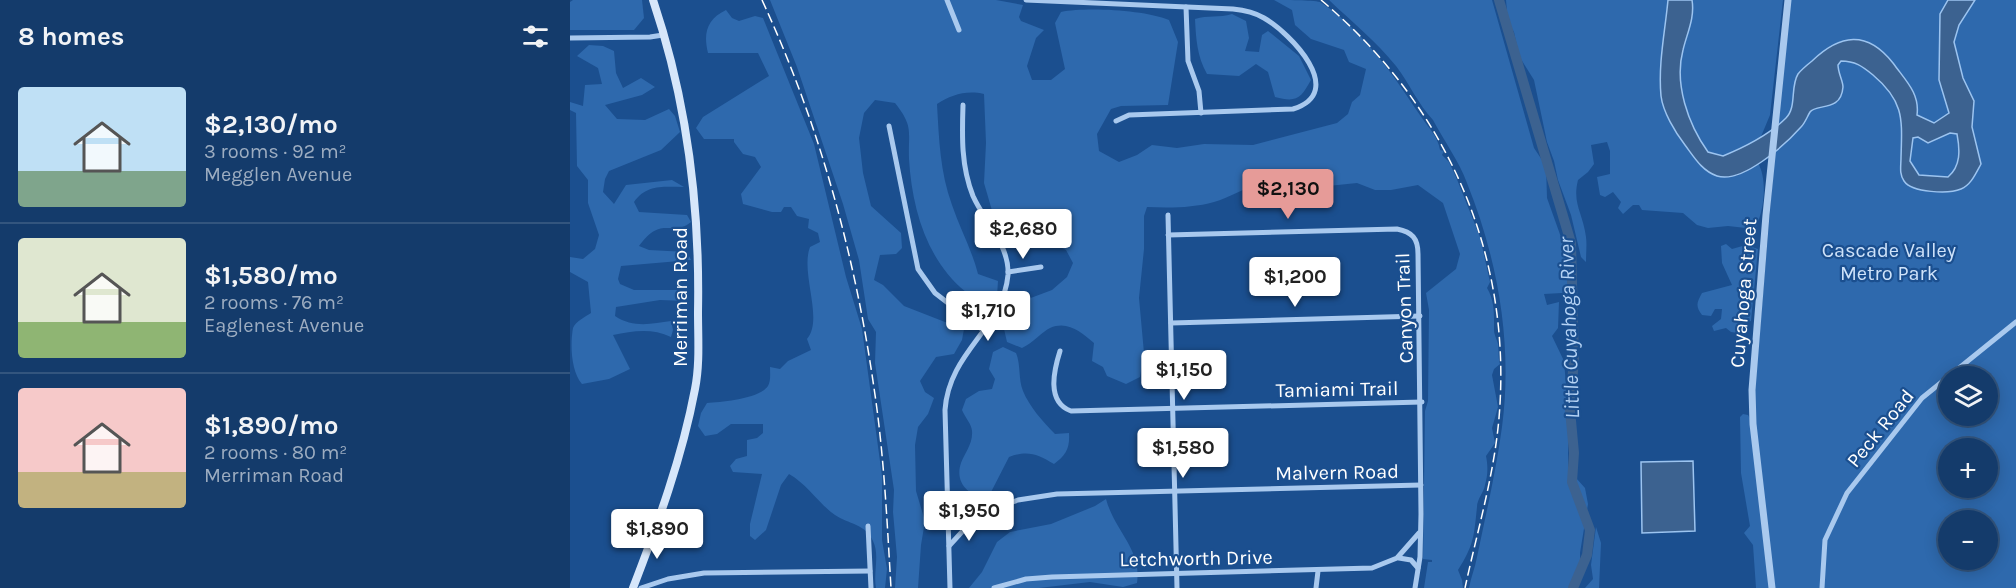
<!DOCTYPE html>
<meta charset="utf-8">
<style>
:root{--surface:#143b6b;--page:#1d4271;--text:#f1f3f6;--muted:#9dadc1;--line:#33557e;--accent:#e69b98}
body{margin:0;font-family:Karla,sans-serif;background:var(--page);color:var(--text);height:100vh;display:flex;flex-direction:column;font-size:22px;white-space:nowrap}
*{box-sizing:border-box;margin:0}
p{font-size:20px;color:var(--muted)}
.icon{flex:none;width:33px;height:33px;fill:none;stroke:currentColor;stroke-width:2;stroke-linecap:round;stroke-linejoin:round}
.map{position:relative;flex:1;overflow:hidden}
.drawer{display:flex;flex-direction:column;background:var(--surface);width:570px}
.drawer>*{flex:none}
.fabs{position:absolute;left:1368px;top:366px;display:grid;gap:12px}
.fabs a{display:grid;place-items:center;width:60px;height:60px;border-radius:50%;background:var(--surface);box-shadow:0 3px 15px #0003,0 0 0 2px var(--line);font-size:30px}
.price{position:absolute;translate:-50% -51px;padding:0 14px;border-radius:6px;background:#fff;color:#222;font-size:20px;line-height:39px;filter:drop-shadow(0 2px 3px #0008)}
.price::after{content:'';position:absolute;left:50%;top:36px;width:18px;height:14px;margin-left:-9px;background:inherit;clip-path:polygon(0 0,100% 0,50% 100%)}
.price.active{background:var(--accent);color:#111}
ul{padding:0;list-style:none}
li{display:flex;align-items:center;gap:18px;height:150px;padding:0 18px}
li+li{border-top:2px solid var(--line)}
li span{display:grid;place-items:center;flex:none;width:168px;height:120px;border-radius:6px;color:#555}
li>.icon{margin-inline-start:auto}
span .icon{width:72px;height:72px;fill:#fffc;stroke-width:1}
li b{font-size:26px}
h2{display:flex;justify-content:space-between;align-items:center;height:72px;padding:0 18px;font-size:26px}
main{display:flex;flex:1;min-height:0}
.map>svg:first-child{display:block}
.green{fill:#2e69ad;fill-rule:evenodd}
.water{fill:#3c6290;stroke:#9cc4f0;stroke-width:1.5;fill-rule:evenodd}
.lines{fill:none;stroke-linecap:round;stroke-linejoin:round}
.river{stroke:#3c6290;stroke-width:10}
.minor{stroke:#a9c9ee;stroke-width:5}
.tertiary{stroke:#a9c9ee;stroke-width:7}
.secondary{stroke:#d6e6fa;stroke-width:8}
.rail{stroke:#fff;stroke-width:1.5;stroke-dasharray:10 4.5;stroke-linecap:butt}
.labels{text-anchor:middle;stroke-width:4.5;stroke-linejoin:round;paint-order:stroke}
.park-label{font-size:20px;fill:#cfe3fa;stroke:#1b4f8f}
.street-label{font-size:20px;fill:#fff;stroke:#1b4f8f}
.water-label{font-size:21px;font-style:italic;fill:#b5d3f5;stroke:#1b4f8f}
</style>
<main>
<section class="drawer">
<h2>8 homes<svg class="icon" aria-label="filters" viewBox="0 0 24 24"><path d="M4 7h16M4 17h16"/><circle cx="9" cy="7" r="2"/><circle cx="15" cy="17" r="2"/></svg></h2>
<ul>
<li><span style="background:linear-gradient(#bfe0f5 70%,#7fa58c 0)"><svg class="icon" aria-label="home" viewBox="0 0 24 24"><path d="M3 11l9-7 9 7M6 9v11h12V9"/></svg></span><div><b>$2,130/mo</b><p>3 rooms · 92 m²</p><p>Megglen Avenue</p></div></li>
<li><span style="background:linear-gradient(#dfe7d0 70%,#8fb573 0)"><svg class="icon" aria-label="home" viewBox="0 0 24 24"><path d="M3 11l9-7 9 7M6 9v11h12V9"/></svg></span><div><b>$1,580/mo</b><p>2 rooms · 76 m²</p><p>Eaglenest Avenue</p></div></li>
<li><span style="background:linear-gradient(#f6c9c9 70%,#c2b280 0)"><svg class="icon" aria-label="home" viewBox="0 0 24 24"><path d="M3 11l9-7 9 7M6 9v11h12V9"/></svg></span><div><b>$1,890/mo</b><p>2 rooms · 80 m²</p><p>Merriman Road</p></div></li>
</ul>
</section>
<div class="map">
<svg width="1446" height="588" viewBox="0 0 1446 588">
<rect width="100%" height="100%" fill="#1b4f8f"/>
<g class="green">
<polygon points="3,0 72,0 74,18 64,30 0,30 0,2"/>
<path d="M200,0H426L453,5L449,17L451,21L474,30L466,38L457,66L462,80H481L495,69L485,23L491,12C517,7 574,10 599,20L608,42L598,105L551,106L541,109L527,134L529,151L549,162L567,155L582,145L607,148L634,144L683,145L767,123L778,114L782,102L790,95L796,69L779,62L774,50L741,39L725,25L722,10L704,0C714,0 742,0 750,2C793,29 825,78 852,118C859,128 868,137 870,150L874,151L872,155L879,162L886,177L910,237L920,282L917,288C925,301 924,316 924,330C924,335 927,339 928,344C929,351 928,358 930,364L924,369L922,375L928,407L922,428L925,443L916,456C918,466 918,475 915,485C914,492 907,499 907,507C904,536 904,545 888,570L892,580L893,588H854L858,562H862V560L853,559L855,411L858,401L859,310L856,293L886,269L890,254L873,203L848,185L821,190H805L787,183L758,186L724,182L715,198L693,200L688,186C674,187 659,198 644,202C623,208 599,208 577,207L574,216V249L569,298L574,353L570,377L556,384L537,376L533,367L522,361L524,343C512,333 498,320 480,328C473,331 463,343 452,348L437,342L434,329L458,299L482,290L497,277L503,263L496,250L485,244L455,238L423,214L414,183L416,143L414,94C396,90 381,95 367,104C369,139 370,172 382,205C390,229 402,250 408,274L428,281L427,296L417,293L395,303L396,292C357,261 342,209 339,159C338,131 344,127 325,103L305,100L294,113L289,138L293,173L301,206L331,233L332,248L326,254L310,255L304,280L313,285L334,306L375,322L387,323L394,329L392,340L384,354L366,357L350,381L355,392L364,398L358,414L348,427L345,445L346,491L355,521L351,545L348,588H325L327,557L323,512L324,490L305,363L306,332L298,319L289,260L273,204L227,67Z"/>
<path d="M759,0H922L964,148L976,166L977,198L997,254L1000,273L999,289L992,293L974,294L977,305L989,302L988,328L982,336L994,361L998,409V469L1015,488L1018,504L1010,553V565L1000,588H899C901,577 905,568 907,557C916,514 926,471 932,427C943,345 928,260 897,183C889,161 874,141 863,120C848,104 839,83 826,66C806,41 782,22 759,0Z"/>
<path d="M936,0H1098C1093,47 1081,88 1106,132C1115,148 1135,163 1148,176H1167L1188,163C1198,180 1194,212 1185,229L1158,226L1138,228L1127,225L1113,213L1072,210L1069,205H1063L1053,214L1048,208L1051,202L1043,192L1035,197L1030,195L1027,177L1040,174V151L1037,142L1021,145L1024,164L1018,172L1008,180C1002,204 1013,213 1016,237C1017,245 1016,253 1016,262L1011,257L1001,215L988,180L984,161L977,142L964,80L949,56L944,32L938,22Z"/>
<path d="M1122,0H1213L1200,115L1190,139L1153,156L1138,152C1118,124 1104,84 1113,50C1117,33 1125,18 1122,0Z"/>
<path d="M1218,0H1446V588H1186L1183,545L1174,533L1180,526L1171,473L1170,417L1173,414L1178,415L1182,422ZM1378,376H1418V416H1378ZM1378,448H1418V488H1378ZM1378,520H1418V560H1378Z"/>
<path d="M156,10L162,18L169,21L185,16L193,18L244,144L276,277L292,329L312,476V540L317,569L315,588H306C303,573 310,555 303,541C296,524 278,524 265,515C248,503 237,484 219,474L211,485L196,530L185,540L180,536V524L192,474L163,472L160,466L166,459L177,456V440L187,438L193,433V424H161L147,434L135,436L128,426L131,413L137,403C152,402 189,399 198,386C201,381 200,373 200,367L210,369L218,361L241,350L237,339C254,319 230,273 240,247L250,242L248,233L238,228L239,219L227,216L221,207H214L211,212H202L173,204L171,194L191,167L185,157L173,154L164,142V139H134L126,128L133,117L199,76L188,53H138C133,33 137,19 156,10Z"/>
<path d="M662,14L676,21L679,38L675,51L689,52L692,35L698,31L729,56L741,80C731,98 727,103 705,97L698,72L686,64L669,76L637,74C627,56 626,39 625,19C638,15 649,18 662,14Z"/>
<path d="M19,45L33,46L44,51L46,73L53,88L71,78L85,87L72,95L35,105L47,119L75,120L99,109L105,116L110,132L91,150L39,171L35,179L33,192L44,204L56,185L102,180L114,187C93,187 77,184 64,202L69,212L117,215L121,222C102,238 92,214 69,246L79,250L117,252L121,260L51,266L48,279L50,284L64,290H109L116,301L90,300L46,307L45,316C63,328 81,324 101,321L103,330L101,337C82,328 63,331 43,335L60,369L39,379L12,384C1,371 0,345 3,328C6,321 15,317 21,313L18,282L0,272V257L13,259L25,249L29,235L18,203V180L7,166L6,113L0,110V102L13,106L15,85L32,84L28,68L7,56Z"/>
<path d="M1156,244L1162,249L1176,245L1188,249L1181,321L1172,323L1168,333L1161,332L1156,328L1144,331L1142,326L1151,319L1152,309H1145L1141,316L1132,315C1125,306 1127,302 1132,293L1162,285L1152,263L1151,246Z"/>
<path d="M433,347L446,353C451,365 448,379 453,391C459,406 473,422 485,434L499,433C500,448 496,455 484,464C467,454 458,450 439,457L419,496C400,498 384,483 391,463C395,452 403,444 402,431C402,425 395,417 392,410L396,399L409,391L422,389L425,379L419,369L423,352Z"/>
<path d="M536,499C545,532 572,549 567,583L553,587L520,582L469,588H399L412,572L427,542L440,532L481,524L525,506Z"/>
<polygon points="1026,527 1031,543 1029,588 1015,588 1023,579 1021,565"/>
</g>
<g class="water">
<path d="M1098,0H1122C1125,18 1117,33 1113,50C1104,84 1118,124 1138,152L1153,156C1175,147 1198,136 1216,118C1227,107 1220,87 1228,74C1231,70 1237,65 1242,61C1270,34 1297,30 1323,63C1335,80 1350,93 1347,115L1364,123L1379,113L1369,80L1370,14L1378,0H1405L1389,25L1384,42L1393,78L1404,101L1402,127L1411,164C1406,173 1401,185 1391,189C1379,194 1342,193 1334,181C1329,174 1331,166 1331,158C1332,120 1335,102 1303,75C1292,66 1285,61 1271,61L1268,65C1268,73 1273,81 1273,87C1271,113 1246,103 1240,112C1237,117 1235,123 1231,127C1215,145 1172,184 1147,176C1132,171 1124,157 1115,145C1105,132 1093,112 1091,96C1088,64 1095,32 1098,0ZM1380,133L1387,134C1390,150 1391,166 1378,177L1349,175L1340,161L1343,138L1348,137L1358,143Z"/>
<polygon points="1123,461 1125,531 1072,533 1071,462"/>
</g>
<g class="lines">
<polyline class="river" points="929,0 1001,243 1004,358 1000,410 1004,453 1002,482 1020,530 1017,555 1003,588"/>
<g class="minor">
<polyline points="377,0 389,30"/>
<path d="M456,0L663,9C674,10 684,12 694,18C720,33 778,92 723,109L559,115L546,121"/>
<polyline points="616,7 618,61 629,91 631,113"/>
<polyline points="0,38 80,37 93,35"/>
<polyline points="319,126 348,269 365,293 413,330"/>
<polyline points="598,215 607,588"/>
<path d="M598,235L827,229C842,232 848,238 848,254L851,514L850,557L845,588"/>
<polyline points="438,272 471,267"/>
<polyline points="601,323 850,316"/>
<path d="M490,351C484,370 476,402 501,411L852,402"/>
<polyline points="378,517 401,522 431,506 448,500 487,494 851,485"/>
<polyline points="298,526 301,588"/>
<polyline points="379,546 401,522"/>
<polyline points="829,558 841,560 848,568"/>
<polyline points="71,588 98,579 134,573 300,571"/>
<path d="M380,588L375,410C379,351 433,329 438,275C440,246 414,221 403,196C391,166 392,136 393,105"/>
<polyline points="424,588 456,579 482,577 802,568 827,558 849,533"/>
<polyline points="746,588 748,571"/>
<polyline points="1252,588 1255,540 1277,493 1352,398 1446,322"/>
</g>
<polyline class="tertiary" points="1202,588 1183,424 1182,390 1196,215 1218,0"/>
<path class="secondary" d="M63,588C88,523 112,458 125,389C130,364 128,338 128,312C130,206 117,101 83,0"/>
<g class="rail">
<path d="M192,0C249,123 285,255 304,388C314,454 317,521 321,588"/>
<path d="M751,0C876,105 943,254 929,418C924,476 907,532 895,588"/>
</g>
</g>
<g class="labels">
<g class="park-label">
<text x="1319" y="257">Cascade Valley<tspan x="1319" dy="23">Metro Park</tspan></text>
</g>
<g class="street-label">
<text transform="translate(1173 293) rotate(-85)" y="7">Cuyahoga Street</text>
<text transform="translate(110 297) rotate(-90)" y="7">Merriman Road</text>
<text transform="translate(834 308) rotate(-92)" y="7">Canyon Trail</text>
<text transform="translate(767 389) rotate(-1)" y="7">Tamiami Trail</text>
<text transform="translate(1310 428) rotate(-51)" y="7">Peck Road</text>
<text transform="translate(767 472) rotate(-1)" y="7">Malvern Road</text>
<text transform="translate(626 558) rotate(-1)" y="7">Letchworth Drive</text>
</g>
<g class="water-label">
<text transform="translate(999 328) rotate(-92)" y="7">Little Cuyahoga River</text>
</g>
</g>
</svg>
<div class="fabs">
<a><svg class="icon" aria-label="layers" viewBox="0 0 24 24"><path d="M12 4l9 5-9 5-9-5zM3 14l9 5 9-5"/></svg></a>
<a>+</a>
<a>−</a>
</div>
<b class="price active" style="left:718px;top:220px">$2,130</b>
<b class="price" style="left:453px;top:260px">$2,680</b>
<b class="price" style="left:725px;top:308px">$1,200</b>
<b class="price" style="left:418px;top:342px">$1,710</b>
<b class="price" style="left:614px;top:401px">$1,150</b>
<b class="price" style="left:613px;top:479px">$1,580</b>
<b class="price" style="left:399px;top:542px">$1,950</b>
<b class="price" style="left:87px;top:560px">$1,890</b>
</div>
</main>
